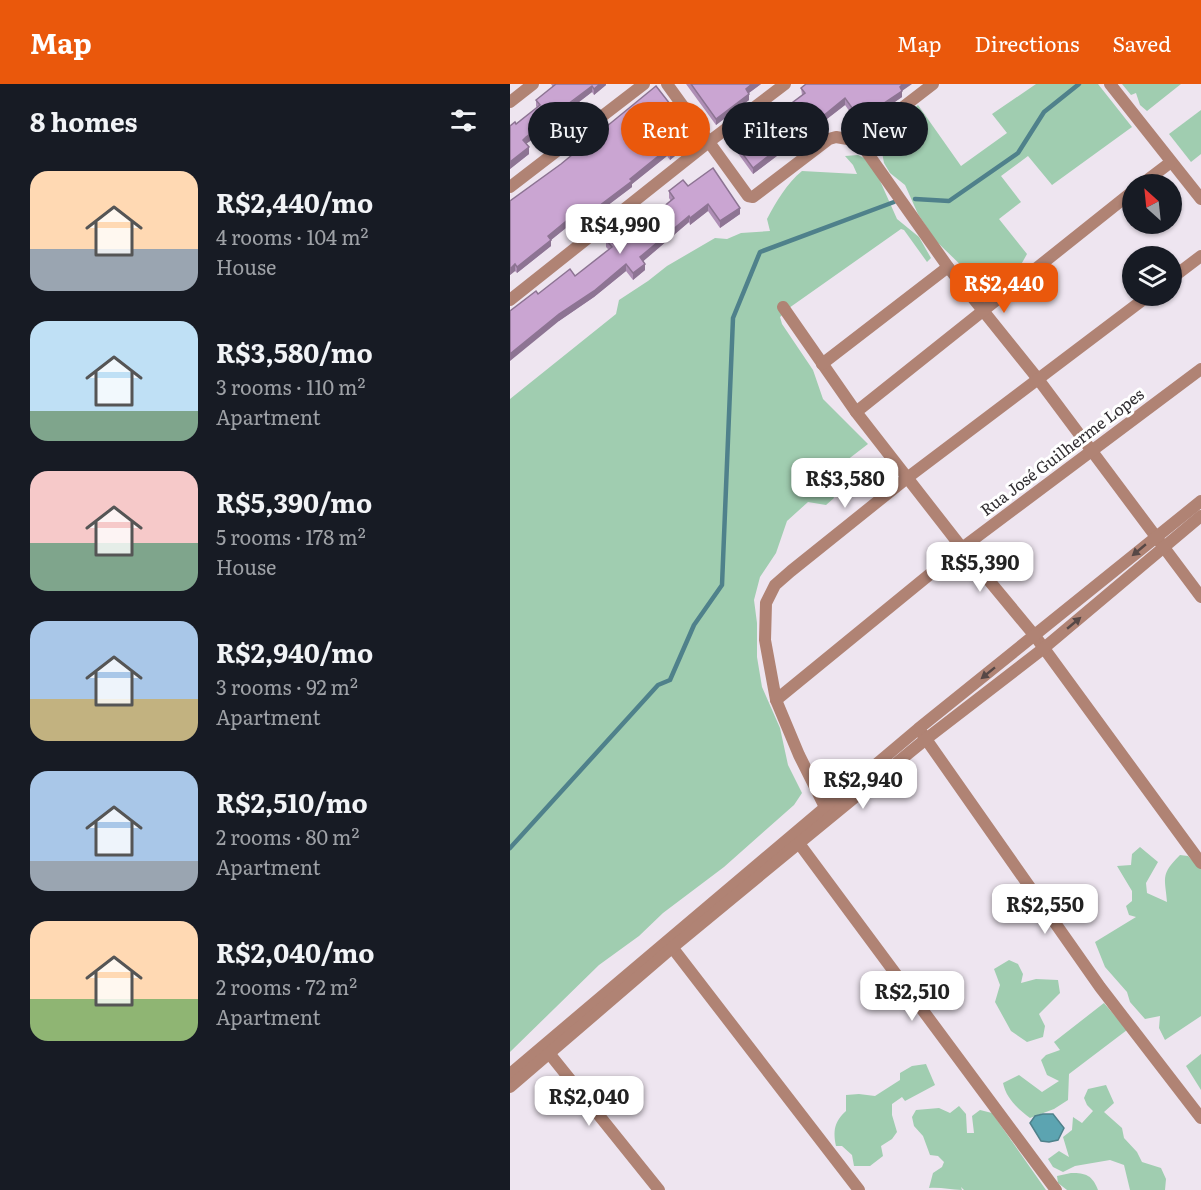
<!DOCTYPE html>
<meta charset="utf-8">
<style>
:root{--surface:#171b24;--page:#20242c;--text:#f1f3f6;--muted:#9ea1a6;--accent:#ea580c}
body{margin:0;font-family:Literata,serif;background:var(--page);color:var(--text);height:100vh;display:flex;flex-direction:column;font-size:22px;white-space:nowrap}
*{box-sizing:border-box;margin:0}
p{font-size:20px;color:var(--muted)}
.icon{flex:none;width:33px;height:33px;fill:none;stroke:currentColor;stroke-width:2;stroke-linecap:round;stroke-linejoin:round}
.map{position:relative;flex:1;overflow:hidden}
.sheet{display:flex;flex-direction:column;background:var(--surface);width:510px}
.sheet>*{flex:none}
.hud{position:absolute;left:18px;top:18px;width:570px;height:54px;display:flex;gap:12px}
.needle{width:39px;rotate:333deg}
.controls{position:absolute;left:612px;top:90px;display:grid;gap:12px}
.controls a{display:grid;place-items:center;width:60px;height:60px;border-radius:50%;background:var(--surface);box-shadow:0 2px 4px #0004;font-size:30px}
.price{position:absolute;translate:-50% -51px;padding:0 14px;border-radius:12px;background:#fff;color:#222;font-size:20px;line-height:39px;filter:drop-shadow(0 2px 3px #0008)}
.price::after{content:'';position:absolute;left:50%;top:36px;width:18px;height:14px;margin-left:-9px;background:inherit;clip-path:polygon(0 0,100% 0,50% 100%)}
.price.active{background:var(--accent);color:#fff}
ul{padding:0;list-style:none}
li{display:flex;align-items:center;gap:18px;height:150px;padding:0 30px}
li span{display:grid;place-items:center;flex:none;width:168px;height:120px;border-radius:18px;color:#555}
li>.icon{margin-inline-start:auto}
span .icon{width:72px;height:72px;fill:#fffc;stroke-width:1}
li b{font-size:26px}
h2{display:flex;justify-content:space-between;align-items:center;height:72px;padding:0 30px;font-size:26px}
.chip{padding:0 21px;border-radius:27px;background:var(--surface);box-shadow:0 2px 4px #0004;font-size:21px;line-height:54px}
.chip.active{background:var(--accent);color:#fff}
header{display:flex;align-items:center;gap:36px;box-sizing:border-box;height:84px;padding:0 30px;background:var(--accent);color:#fff}
header strong{font-size:28px}
nav{display:flex;gap:33px;margin-inline-start:auto;font-size:21px}
main{display:flex;flex:1;min-height:0}
.map>svg:first-child{display:block}
.green{fill:#a0cdb0}
.water{fill:#5ca4b1;stroke:#4f818b;stroke-width:1.5}
.lines{fill:none;stroke-linecap:round;stroke-linejoin:round}
.stream{stroke:#4f818b;stroke-width:4.5}
.minor{stroke:#b08374;stroke-width:12}
.wall{fill:#ae8eb5}
.shaded-wall{fill:#8d7493}
.building{fill:#caa5d2;stroke:#8d7493;stroke-width:1.5}
.oneway{fill:#574846}
.labels{text-anchor:middle;stroke-width:6;stroke-linejoin:round;paint-order:stroke}
.street-label{font-size:16px;fill:#312e32;stroke:#fff}
</style>
<header>
<strong>Map</strong>
<nav><a>Map</a><a>Directions</a><a>Saved</a></nav>
</header>
<main>
<section class="sheet">
<h2>8 homes<svg class="icon" aria-label="filters" viewBox="0 0 24 24"><path d="M4 7h16M4 17h16"/><circle cx="9" cy="7" r="2"/><circle cx="15" cy="17" r="2"/></svg></h2>
<ul>
<li><span style="background:linear-gradient(#ffd9b3 65%,#9aa5b1 0)"><svg class="icon" aria-label="home" viewBox="0 0 24 24"><path d="M3 11l9-7 9 7M6 9v11h12V9"/></svg></span><div><b>R$2,440/mo</b><p>4 rooms · 104 m²</p><p>House</p></div></li>
<li><span style="background:linear-gradient(#bfe0f5 75%,#7fa58c 0)"><svg class="icon" aria-label="home" viewBox="0 0 24 24"><path d="M3 11l9-7 9 7M6 9v11h12V9"/></svg></span><div><b>R$3,580/mo</b><p>3 rooms · 110 m²</p><p>Apartment</p></div></li>
<li><span style="background:linear-gradient(#f6c9c9 60%,#7fa58c 0)"><svg class="icon" aria-label="home" viewBox="0 0 24 24"><path d="M3 11l9-7 9 7M6 9v11h12V9"/></svg></span><div><b>R$5,390/mo</b><p>5 rooms · 178 m²</p><p>House</p></div></li>
<li><span style="background:linear-gradient(#a9c7e8 65%,#c2b280 0)"><svg class="icon" aria-label="home" viewBox="0 0 24 24"><path d="M3 11l9-7 9 7M6 9v11h12V9"/></svg></span><div><b>R$2,940/mo</b><p>3 rooms · 92 m²</p><p>Apartment</p></div></li>
<li><span style="background:linear-gradient(#a9c7e8 75%,#9aa5b1 0)"><svg class="icon" aria-label="home" viewBox="0 0 24 24"><path d="M3 11l9-7 9 7M6 9v11h12V9"/></svg></span><div><b>R$2,510/mo</b><p>2 rooms · 80 m²</p><p>Apartment</p></div></li>
<li><span style="background:linear-gradient(#ffd9b3 65%,#8fb573 0)"><svg class="icon" aria-label="home" viewBox="0 0 24 24"><path d="M3 11l9-7 9 7M6 9v11h12V9"/></svg></span><div><b>R$2,040/mo</b><p>2 rooms · 72 m²</p><p>Apartment</p></div></li>
</ul>
</section>
<div class="map">
<svg width="691" height="1106" viewBox="0 0 691 1106">
<rect width="100%" height="100%" fill="#eee5f0"/>
<g class="green">
<polygon points="526,0 588,0 622,43 542,101 518,72 491,92 511,118 489,135 517,170 508,186 494,189 483,196 474,196 463,193 426,157 408,130 395,101 380,89 374,79 371,63 377,59 381,44 408,21 451,82 497,49 482,30"/>
<polygon points="612,0 671,0 637,27 630,21 626,9 621,11"/>
<polygon points="691,26 691,70 681,78 659,50"/>
<path d="M348,71L354,74L367,90L387,135L409,153L421,174L417,178L394,146L391,145L279,224L270,233L272,240L303,286L313,315L358,360L319,390L316,398L324,414L316,421L298,418L277,437L266,469L250,493L244,516L247,539V573L252,603L270,644L278,681L292,709L284,721L214,783L153,829L129,852L89,881L0,968V315L106,230L109,216L138,197L157,182L205,154L217,155L231,149L260,147L257,135C266,118 277,99 292,87L347,90L343,81L335,72Z"/>
<path d="M630,763L648,778L636,799L637,809L657,818C655,793 650,791 670,771L678,772L691,785V932L655,956L649,944L650,932L635,935L620,918L617,908L595,883L585,858L626,833L619,831L616,822L622,817V807L607,782L621,781L622,770Z"/>
<polygon points="499,876 508,880 513,890 511,899 526,895 548,896 550,909 529,930 535,942 533,953 517,958 501,947 485,918 490,901 484,885"/>
<path d="M594,919L617,946L559,990L558,1016L544,1025L520,1034C508,1025 496,1014 493,999L509,991L532,1008L549,997L537,991L531,976L536,971L550,966L544,958Z"/>
<polygon points="691,970 691,1006 676,982"/>
<path d="M416,980L425,1001L395,1017L392,1013L382,1020V1031L387,1048L382,1055L371,1062L373,1072L360,1082H344L342,1071L332,1062H326C323,1047 324,1038 336,1027V1011L349,1010L365,1012L390,996V989L402,982Z"/>
<polygon points="596,1001 604,1019 594,1028 612,1044 614,1054 627,1068 632,1078 651,1084 656,1095 655,1106 620,1106 614,1081 600,1076 565,1082 553,1088 543,1083 538,1075 549,1067 559,1073 553,1053 562,1046 563,1033 572,1039 583,1027 577,1021 574,1014 578,1005"/>
<path d="M449,1022L456,1030L457,1049H464L462,1032L470,1026L482,1029L536,1106H454L451,1103L452,1106C440,1106 431,1103 419,1104L423,1089L432,1083L434,1078L428,1072L420,1071L413,1052L404,1042L402,1033L406,1026L429,1024L440,1029Z"/>
<path d="M561,1089C576,1089 582,1091 588,1106H557L548,1099L547,1092Z"/>
</g>
<polygon class="water" points="533,1030 543,1030 554,1044 548,1056 539,1058 531,1057 520,1039 525,1032"/>
<g class="lines">
<g class="stream">
<polyline points="405,115 439,117 508,69 534,28 569,0"/>
<polyline points="0,764 148,601 160,596 184,541 212,501 223,234 250,168 384,118"/>
</g>
<g class="minor">
<polyline points="157,0 238,112 243,113 319,55 326,53 349,57 438,183 528,295 691,513"/>
<polyline points="600,0 691,115"/>
<polyline points="0,18 23,0"/>
<polyline points="349,57 423,0"/>
<polyline points="632,100 661,78"/>
<polyline points="0,103 134,0"/>
<polyline points="662,194 691,172"/>
<polyline points="0,216 200,57 275,0"/>
<polyline points="273,223 346,328 452,464 525,552 691,779"/>
<polyline points="312,280 438,183"/>
<polyline points="346,328 622,108"/>
<polyline points="266,616 452,464 691,285"/>
<polyline points="411,648 590,903 691,1034"/>
<polyline points="318,729 289,671 266,616 255,556 256,519 265,501 281,487 397,394 638,212"/>
<polyline points="285,754 546,1106"/>
<polyline points="158,858 349,1106"/>
<polyline points="34,963 149,1106"/>
<polyline points="0,990 408,645 691,417"/>
<polyline points="0,1003 163,863 289,759 416,655 534,564 691,432"/>
</g>
</g>
<g class="wall">
<polygon points="41,0 96,0 96,1 84,11 82,8 56,28 56,32 16,59 19,70 0,85 0,42 6,40 27,24 26,22 26,16 43,3"/>
<polygon points="176,0 251,0 239,9 239,16 206,41"/>
<polygon points="291,4 392,7 392,13 350,42 335,21 313,38 309,34 288,50 288,56 243,90 227,68 227,62 248,47 247,39 271,27 292,11"/>
<polygon points="171,40 166,43 176,63 160,76 157,72 122,100 122,103 77,137 72,131 41,156 41,162 7,189 5,187 0,191 0,117 51,80 65,68 65,63 80,56"/>
<polygon points="178,102 230,130 210,144 198,127 180,141 179,138 133,177 135,186 123,196 116,187 84,213 49,237 28,210 65,192 99,166 96,163 96,156 130,142 161,117 159,114 159,107"/>
</g>
<g class="shaded-wall">
<polygon points="90,0 96,0 96,1 84,11 84,5"/>
<polygon points="242,0 251,0 236,11 236,5"/>
<polygon points="393,0 402,0 392,7 392,13 350,42 350,35"/>
<polygon points="82,2 82,8 56,28 56,32 16,60 13,56"/>
<polygon points="239,10 239,16 206,41 206,35"/>
<polygon points="335,14 335,21 313,38 313,32"/>
<polygon points="309,27 309,34 288,50 288,56 243,90 243,84 285,46"/>
<polygon points="171,34 171,40 163,46 163,39"/>
<polygon points="176,56 176,63 160,76 160,69"/>
<polygon points="19,63 19,70 0,85 0,78"/>
<polygon points="157,65 157,72 122,100 122,103 77,137 77,131 120,95"/>
<polygon points="198,120 198,127 180,141 180,134"/>
<polygon points="72,124 72,131 41,156 41,162 7,189 7,183 38,152"/>
<polygon points="230,124 230,130 210,144 210,137"/>
<polygon points="179,132 179,138 130,180 130,173"/>
<polygon points="5,180 5,187 0,191 0,185"/>
<polygon points="116,180 116,187 84,213 49,237 0,277 0,270 49,230"/>
<polygon points="135,180 135,186 123,196 123,189"/>
</g>
<g class="building">
<polygon points="46,0 90,0 84,5 82,2 54,23 56,25 16,53 13,56 19,63 0,78 0,42 5,38 6,40 30,21 26,16"/>
<polygon points="181,0 242,0 236,5 239,10 206,35"/>
<polygon points="296,0 393,0 390,3 392,7 350,35 335,14 313,32 309,27 285,46 288,49 243,84 227,62 251,44 247,39 268,23 271,27 295,9 291,4"/>
<polygon points="146,2 171,34 163,39 176,56 160,69 157,65 120,95 122,97 77,131 72,124 38,152 41,156 7,183 5,180 0,185 0,117 51,80 68,66 65,63 78,53 80,56"/>
<polygon points="203,84 230,124 210,137 198,120 180,134 179,132 130,173 135,180 123,189 116,180 84,207 49,230 0,270 0,227 26,207 28,210 60,185 65,192 102,163 96,156 125,135 130,142 164,114 159,107 173,96 178,102"/>
</g>
<defs><path id="oneway-solid" d="M-6-.8H1V-3.2L6.5 0L1 3.2V.8H-6Z" transform="scale(1.5)"/></defs>
<g class="oneway">
<use href="#oneway-solid" transform="translate(629 466) rotate(140)"/>
<use href="#oneway-solid" transform="translate(564 539) rotate(-40)"/>
<use href="#oneway-solid" transform="translate(478 589) rotate(141)"/>
</g>
<g class="labels">
<g class="street-label">
<text transform="translate(552 368) rotate(-37)" y="6">Rua José Guilherme Lopes</text>
</g>
</g>
</svg>
<div class="controls">
<a><svg class="needle" viewBox="-14 -14 28 28"><path d="M0-13l5 13h-10z" fill="#e53935"/><path d="M0 13l5-13h-10z" fill="#9ea1a6"/></svg></a>
<a><svg class="icon" aria-label="layers" viewBox="0 0 24 24"><path d="M12 4l9 5-9 5-9-5zM3 14l9 5 9-5"/></svg></a>
</div>
<b class="price" style="left:110px;top:171px">R$4,990</b>
<b class="price active" style="left:494px;top:230px">R$2,440</b>
<b class="price" style="left:335px;top:425px">R$3,580</b>
<b class="price" style="left:470px;top:509px">R$5,390</b>
<b class="price" style="left:353px;top:726px">R$2,940</b>
<b class="price" style="left:535px;top:851px">R$2,550</b>
<b class="price" style="left:402px;top:938px">R$2,510</b>
<b class="price" style="left:79px;top:1043px">R$2,040</b>
<div class="hud">
<a class="chip">Buy</a>
<a class="chip active">Rent</a>
<a class="chip">Filters</a>
<a class="chip">New</a>
</div>
</div>
</main>
